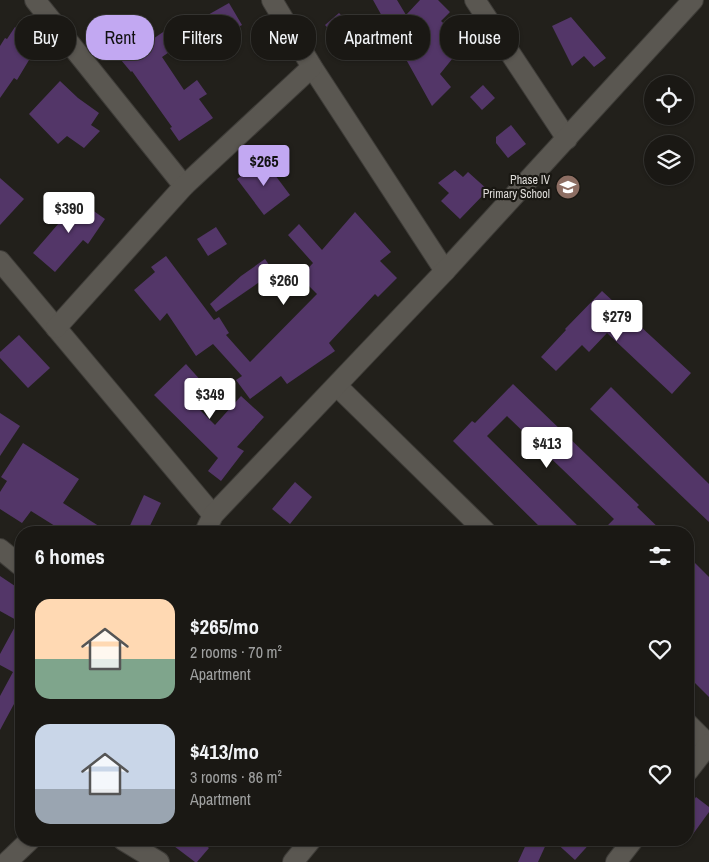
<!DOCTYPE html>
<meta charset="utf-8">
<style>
:root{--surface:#1a1814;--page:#23211d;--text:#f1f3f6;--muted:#9fa0a0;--line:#383734;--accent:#c2a8f2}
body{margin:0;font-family:"Archivo Narrow",sans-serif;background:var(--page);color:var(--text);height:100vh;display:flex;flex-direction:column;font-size:19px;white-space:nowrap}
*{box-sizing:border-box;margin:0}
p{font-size:16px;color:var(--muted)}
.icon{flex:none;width:28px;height:28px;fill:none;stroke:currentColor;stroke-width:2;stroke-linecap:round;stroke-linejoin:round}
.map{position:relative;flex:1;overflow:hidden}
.panel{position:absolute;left:15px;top:526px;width:679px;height:320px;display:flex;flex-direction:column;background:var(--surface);border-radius:20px;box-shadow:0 1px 4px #0004,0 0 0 1px var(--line)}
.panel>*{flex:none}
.top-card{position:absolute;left:15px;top:15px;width:680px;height:45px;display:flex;gap:10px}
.tools{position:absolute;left:644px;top:75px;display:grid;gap:10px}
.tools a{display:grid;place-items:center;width:50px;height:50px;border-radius:50%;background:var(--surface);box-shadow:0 1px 4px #0004,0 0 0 1px var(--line);font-size:25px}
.price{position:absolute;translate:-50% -42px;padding:0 11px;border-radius:5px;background:#fff;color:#222;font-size:16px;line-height:32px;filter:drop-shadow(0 1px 2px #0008)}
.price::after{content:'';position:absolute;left:50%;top:30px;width:15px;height:11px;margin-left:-8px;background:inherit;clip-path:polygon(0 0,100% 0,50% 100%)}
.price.selected{background:var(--accent);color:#111}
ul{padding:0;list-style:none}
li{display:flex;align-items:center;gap:15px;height:125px;padding:0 20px}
li span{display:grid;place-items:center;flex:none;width:140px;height:100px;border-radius:15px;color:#555}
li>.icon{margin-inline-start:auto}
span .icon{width:60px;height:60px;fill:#fffc;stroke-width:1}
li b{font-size:21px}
h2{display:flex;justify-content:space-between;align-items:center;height:60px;padding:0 20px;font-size:21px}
.pill{padding:0 18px;border-radius:20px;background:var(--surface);box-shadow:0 1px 4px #0004,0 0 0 1px var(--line);font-size:18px;line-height:45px}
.pill.selected{background:var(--accent);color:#111}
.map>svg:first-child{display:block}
.building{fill:#533668}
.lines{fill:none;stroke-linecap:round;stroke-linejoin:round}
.street-casing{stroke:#3e3c38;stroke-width:22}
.street{stroke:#5a5751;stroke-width:20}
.labels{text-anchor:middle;stroke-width:4.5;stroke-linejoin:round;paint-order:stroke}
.poi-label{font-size:12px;fill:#dddbd8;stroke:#191712;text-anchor:end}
</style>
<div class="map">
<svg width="709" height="862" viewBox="0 0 709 862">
<rect width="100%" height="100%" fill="#22201b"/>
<g class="building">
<polygon points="373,0 397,0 406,15 420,0 438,0 450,12 441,21 465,43 440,74 451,87 432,106"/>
<polygon points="229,3 242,25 216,39 206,22 206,16"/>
<polygon points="339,13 360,35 346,48 325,25"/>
<polygon points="571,17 606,58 594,67 584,56 572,66 552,26"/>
<polygon points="172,26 184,42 162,57 184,90 197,80 207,94 199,99 213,118 179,141 170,128 172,127 132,71 131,72 121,60 140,46 141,47"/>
<polygon points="15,27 36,39 29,53 32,55 17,80 14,78 0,98 0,46 5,38 7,39"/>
<polygon points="60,81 78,98 99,113 91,125 100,131 84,148 67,136 58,144 29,114"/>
<polygon points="483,85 495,98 482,110 470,97"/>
<polygon points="511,125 526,144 508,158 496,143 496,137"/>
<polygon points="263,159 290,195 264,215 237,179"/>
<polygon points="455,170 463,177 468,172 488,190 460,219 441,201 449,193 438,183"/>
<polygon points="0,178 24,199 0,225"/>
<polygon points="74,197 105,219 88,244 83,240 55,272 33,253 59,223 57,221"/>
<polygon points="355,212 391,252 380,261 397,278 378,297 375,294 329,343 335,351 287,384 281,376 250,399 236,380 242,376 213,344 196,356 167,313 160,321 134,290 155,272 151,267 166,256 214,320 219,317 229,333 226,335 250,362 317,294 300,277 313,263 288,235 299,224 322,250"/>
<polygon points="216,227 227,244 208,256 197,239"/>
<polygon points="265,259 274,272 216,312 210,304 241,276"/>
<polygon points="602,291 691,373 672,394 607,333 589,352 582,345 556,371 541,357 566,330 565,329"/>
<polygon points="19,335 50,368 28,388 0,358 0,352"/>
<polygon points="186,364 203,383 187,397 215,425 241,396 264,417 237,447 244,451 221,481 208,471 218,458 154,395"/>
<polygon points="513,384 639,505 637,507 663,532 601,532 614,519 507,416 487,436 584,532 545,532 453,441 472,421 475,423"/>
<polygon points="611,387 709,484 709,522 590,409"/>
<polygon points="0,413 20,426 0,456"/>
<polygon points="23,443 79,479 63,503 108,532 52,532 55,526 31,511 22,523 0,509 0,492 7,481 1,477"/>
<polygon points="295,482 312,497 290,524 272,509"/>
<polygon points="144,495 161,503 147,532 127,532"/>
<polygon points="688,556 709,577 709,697 688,676"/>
<polygon points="0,576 21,590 21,691 0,730 0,696 13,672 0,665 0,654 18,621 0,611"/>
<polygon points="696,797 709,807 709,812 688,841 688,808"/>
<polygon points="166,840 199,840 209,848 197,862 195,862"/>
<polygon points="528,840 548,840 538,862 518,862"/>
<polygon points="553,840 593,840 575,860"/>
</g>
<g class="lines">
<defs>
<g id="street">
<polyline points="35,0 184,186"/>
<polyline points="272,0 312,67 445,271"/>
<polyline points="475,0 567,139"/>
<polyline points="0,261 213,515"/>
<polyline points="56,328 184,186 312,67"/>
<polyline points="337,386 486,532"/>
<polyline points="205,532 213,515 445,271 693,0"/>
<polyline points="0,549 21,566"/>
<polyline points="688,724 709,745"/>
<polyline points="688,771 709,744"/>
<polyline points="123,840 159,862"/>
<polyline points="7,862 30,840"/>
<polyline points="293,862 311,840"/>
<polyline points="616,862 633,840"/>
</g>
</defs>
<use href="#street" class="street-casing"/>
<use href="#street" class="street"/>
</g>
<defs>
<symbol id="school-disc" viewBox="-11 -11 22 22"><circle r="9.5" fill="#8d6e63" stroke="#191712"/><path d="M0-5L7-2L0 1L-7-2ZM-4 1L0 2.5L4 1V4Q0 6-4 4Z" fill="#fff"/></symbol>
</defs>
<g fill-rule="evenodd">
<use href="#school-disc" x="554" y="173" width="28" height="28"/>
</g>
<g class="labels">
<g class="poi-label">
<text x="550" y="184">Phase IV<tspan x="550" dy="14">Primary School</tspan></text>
</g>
</g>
</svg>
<div class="tools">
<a><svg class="icon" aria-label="locate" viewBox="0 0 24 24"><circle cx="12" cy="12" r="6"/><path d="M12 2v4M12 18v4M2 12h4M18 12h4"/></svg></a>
<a><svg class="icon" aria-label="layers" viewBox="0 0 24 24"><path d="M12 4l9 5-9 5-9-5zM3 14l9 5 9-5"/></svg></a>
</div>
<b class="price selected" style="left:264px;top:187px">$265</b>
<b class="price" style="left:69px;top:234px">$390</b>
<b class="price" style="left:284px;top:306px">$260</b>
<b class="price" style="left:617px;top:342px">$279</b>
<b class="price" style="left:210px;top:420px">$349</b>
<b class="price" style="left:547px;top:469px">$413</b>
<div class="top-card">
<a class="pill">Buy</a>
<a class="pill selected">Rent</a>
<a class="pill">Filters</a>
<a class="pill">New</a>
<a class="pill">Apartment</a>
<a class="pill">House</a>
</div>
<section class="panel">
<h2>6 homes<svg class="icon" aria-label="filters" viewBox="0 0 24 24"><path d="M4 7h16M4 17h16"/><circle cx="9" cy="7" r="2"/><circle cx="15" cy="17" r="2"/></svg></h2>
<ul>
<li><span style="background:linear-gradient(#ffd9b3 60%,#7fa58c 0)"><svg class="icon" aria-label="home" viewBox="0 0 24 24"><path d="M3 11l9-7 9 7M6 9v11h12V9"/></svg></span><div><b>$265/mo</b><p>2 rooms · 70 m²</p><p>Apartment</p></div><svg class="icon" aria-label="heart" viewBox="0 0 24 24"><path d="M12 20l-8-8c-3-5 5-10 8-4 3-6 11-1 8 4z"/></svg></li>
<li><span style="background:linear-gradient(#c9d6e8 65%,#9aa5b1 0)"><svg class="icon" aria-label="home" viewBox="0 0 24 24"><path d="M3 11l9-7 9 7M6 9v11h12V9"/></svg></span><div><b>$413/mo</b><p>3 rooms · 86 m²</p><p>Apartment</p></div><svg class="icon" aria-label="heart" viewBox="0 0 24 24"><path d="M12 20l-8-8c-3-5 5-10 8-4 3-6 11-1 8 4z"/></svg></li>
</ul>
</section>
</div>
